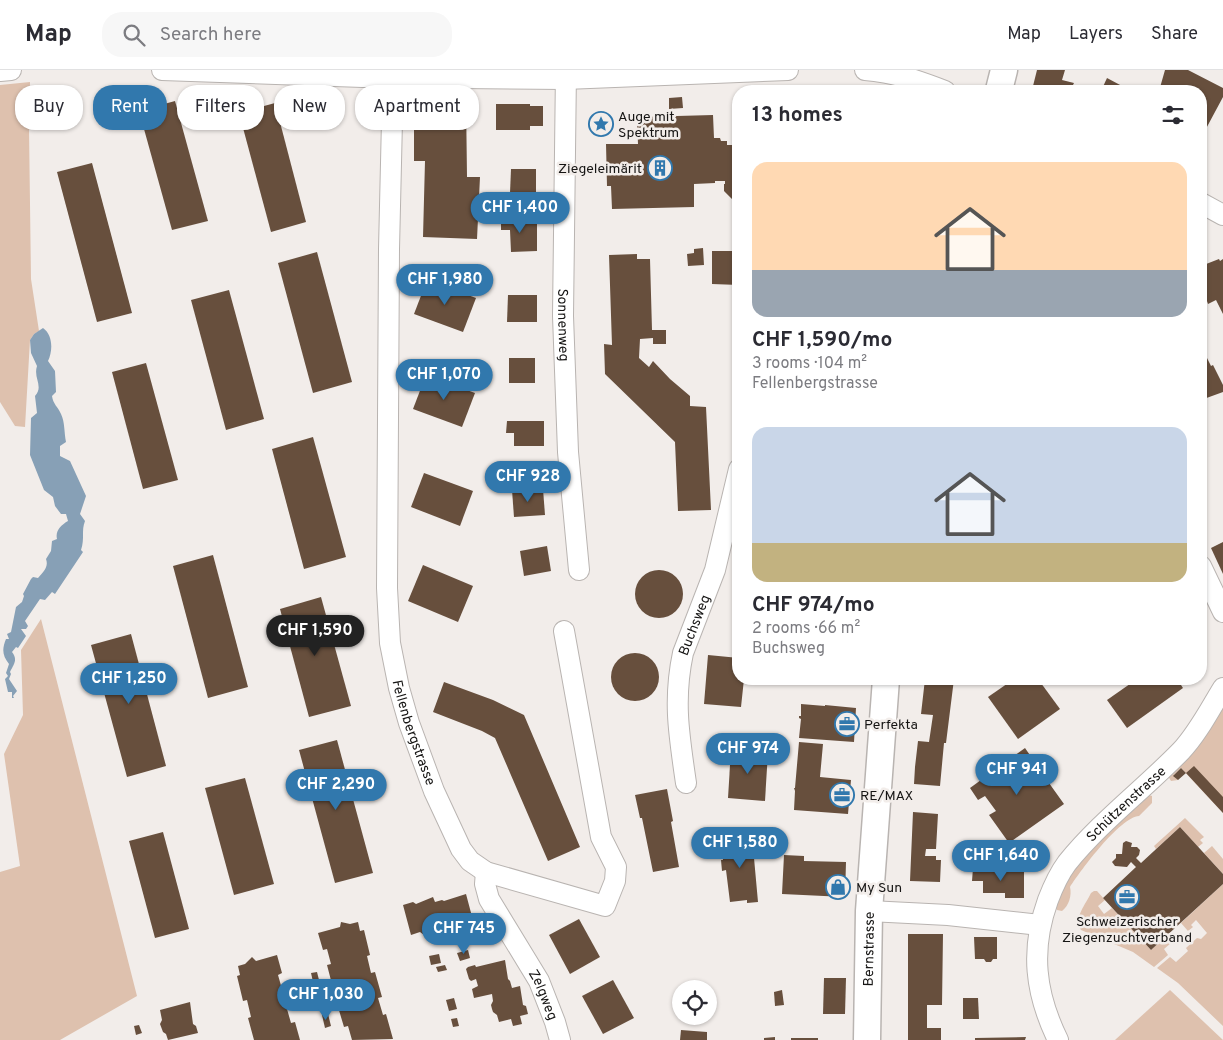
<!DOCTYPE html>
<meta charset="utf-8">
<style>
:root{--surface:#fff;--page:#f7f7f7;--text:#2b2b33;--muted:#7c7c81;--line:#e1e1e2;--accent:#3178ad}
body{margin:0;font-family:Overpass,sans-serif;background:var(--page);color:var(--text);height:100vh;display:flex;flex-direction:column;font-size:19px;white-space:nowrap}
*{box-sizing:border-box;margin:0}
p{font-size:16px;color:var(--muted)}
.icon{flex:none;width:28px;height:28px;fill:none;stroke:currentColor;stroke-width:2;stroke-linecap:round;stroke-linejoin:round}
.map{position:relative;flex:1;overflow:hidden}
.sheet{position:absolute;left:732px;top:15px;width:475px;height:600px;display:flex;flex-direction:column;background:var(--surface);border-radius:20px;box-shadow:0 1px 4px #0004}
.sheet>*{flex:none}
.banner{position:absolute;left:15px;top:15px;width:475px;height:45px;display:flex;gap:10px}
.fabs{position:absolute;left:672px;top:910px;display:grid;gap:10px}
.fabs a{display:grid;place-items:center;width:45px;height:45px;border-radius:50%;background:var(--surface);box-shadow:0 1px 4px #0004;font-size:25px}
.price{position:absolute;translate:-50% -42px;padding:0 11px;border-radius:18px;background:var(--accent);color:#fff;font-size:16px;line-height:32px;filter:drop-shadow(0 1px 2px #0008)}
.price::after{content:'';position:absolute;left:50%;top:30px;width:15px;height:11px;margin-left:-8px;background:inherit;clip-path:polygon(0 0,100% 0,50% 100%)}
.price.current{background:#222;color:#fff}
ul{padding:0;list-style:none}
li{display:grid;align-content:center;gap:10px;height:265px;padding:0 20px}
li span{display:grid;place-items:center;height:155px;border-radius:15px;color:#555}
li>.icon{margin-inline-start:auto}
span .icon{width:90px;height:90px;fill:#fffc;stroke-width:1}
li b{font-size:21px}
h2{display:flex;justify-content:space-between;align-items:center;height:60px;padding:0 20px;font-size:21px}
.tag{padding:0 18px;border-radius:20px;background:var(--surface);box-shadow:0 1px 4px #0004;font-size:18px;line-height:45px}
.tag.current{background:var(--accent);color:#fff}
header{display:flex;align-items:center;gap:30px;box-sizing:border-box;height:70px;padding:0 25px;background:var(--surface);border-bottom:1px solid var(--line)}
header strong{font-size:24px}
nav{display:flex;gap:28px;margin-inline-start:auto;font-size:18px}
.search{width:350px;height:45px;background:var(--page);display:flex;align-items:center;gap:12px;box-sizing:border-box;padding:0 18px;border-radius:20px;color:var(--muted);font-size:19px}
.map>svg:first-child{display:block}
.green{fill:#dec1ae}
.water{fill:#87a0b6}
.building{fill:#674f3d}
.lines{fill:none;stroke-linecap:round;stroke-linejoin:round}
.minor-casing{stroke:#b9b4b1;stroke-width:22}
.major-casing{stroke:#b9b4b1;stroke-width:29}
.minor{stroke:#fff;stroke-width:20}
.major{stroke:#fff;stroke-width:26}
.labels{text-anchor:middle;stroke-width:5;stroke-linejoin:round;paint-order:stroke}
.poi-label{font-size:14px;fill:#161514;stroke:#f2edea;text-anchor:start}
.street-label{font-size:14px;fill:#161514;stroke:#f2edea}
</style>
<header>
<strong>Map</strong>
<div class="search"><svg class="icon" aria-label="search" viewBox="0 0 24 24"><circle cx="10" cy="10" r="6"/><path d="M15 15l6 6"/></svg>Search here</div>
<nav><a>Map</a><a>Layers</a><a>Share</a></nav>
</header>
<div class="map">
<svg width="1223" height="970" viewBox="0 0 1223 970">
<rect width="100%" height="100%" fill="#f2edea"/>
<g class="green">
<polygon points="30,12 29,58 31,209 39,261 34,264 30,270 25,357 15,356 0,332 0,15"/>
<polygon points="41,549 137,926 60,970 0,970 0,802 20,796 4,684 23,645 21,580"/>
<polygon points="1223,632 1223,743 1181,698 1174,705 1178,710 1171,711 1168,706"/>
<path d="M1149,725L1152,726V733L1139,746C1120,747 1081,800 1070,817C1072,825 1069,836 1062,841L1057,840L1055,837C1071,790 1113,756 1149,725Z"/>
<polygon points="1185,748 1204,767 1200,770 1203,773 1198,777 1180,757 1156,779 1154,776"/>
<polygon points="1212,776 1223,789 1223,804 1204,783"/>
<polygon points="1223,814 1223,956 1178,913 1157,898 1170,887 1176,892 1188,881 1186,878 1197,868 1201,869 1207,863 1196,850 1191,855 1193,857 1188,861 1181,853"/>
<path d="M1094,821H1097L1105,830L1098,836L1104,844L1112,838L1151,880L1166,866L1171,873L1164,879L1168,885L1154,897L1133,882L1081,860C1073,848 1086,834 1091,823Z"/>
<polygon points="1170,920 1223,970 1115,970"/>
</g>
<path class="water" d="M43,258C53,265 53,281 48,291L55,301L56,322L52,326C53,334 58,337 61,344C65,352 64,363 66,372L60,376V386L70,391L86,426L80,444L85,451C81,461 85,468 81,480L83,482L55,524L52,522L45,530L40,529L25,551L28,556L26,559H21L26,566L18,578L16,577L12,582C18,590 14,594 10,602L11,604L9,609L17,621L13,626L14,628H12V622H8L5,609L8,606L6,603L9,594C2,585 2,579 6,569H9L7,564L11,562L16,537L22,532L24,526L23,524L31,509L33,507L38,508C43,502 49,497 46,489L51,481L52,471L57,469C55,461 61,455 68,451L66,444H61L55,436L53,427L44,420L30,385L31,348L37,343L35,326C44,316 33,308 37,296L31,283L30,270L34,264Z"/>
<g class="building">
<polygon points="1037,0 1065,0 1062,10 1074,13 1073,15 1085,21 1055,21 1033,16"/>
<polygon points="1165,0 1188,0 1223,18 1223,27 1201,68 1201,21 1159,21"/>
<polygon points="1107,8 1122,16 1120,21 1101,21"/>
<polygon points="682,27 683,38 669,39 669,28"/>
<polygon points="438,28 466,29 467,107 480,107 477,169 423,167 425,91 414,91 414,60 411,60 412,29 438,30"/>
<polygon points="175,31 208,151 172,160 139,41"/>
<polygon points="275,33 306,152 271,162 239,43"/>
<polygon points="496,34 530,34 530,36 543,36 543,56 530,56 530,60 496,60"/>
<polygon points="713,45 714,68 720,68 721,71 727,71 727,75 739,75 739,135 734,128 733,130 724,121 724,114 725,114 725,111 715,111 715,113 694,114 694,137 612,139 611,116 607,116 606,74 638,74 637,51 641,47"/>
<polygon points="92,93 132,243 97,252 57,102"/>
<polygon points="511,99 536,99 536,123 510,123"/>
<polygon points="501,145 519,145 519,154 537,154 537,181 511,182 510,160 501,160"/>
<polygon points="703,178 704,195 688,196 687,184 694,183 694,179"/>
<polygon points="712,181 739,181 739,215 712,214"/>
<polygon points="317,182 352,312 313,323 278,193"/>
<polygon points="637,184 637,189 650,189 652,260 666,260 666,274 653,274 653,268 640,269 639,288 649,297 653,291 670,309 690,326 690,336 706,337 711,440 678,441 675,372 605,304 604,274 612,275 609,185"/>
<polygon points="1219,189 1220,191 1223,189 1223,244 1216,230 1208,234 1201,213 1201,196"/>
<polygon points="427,210 476,228 463,262 414,244"/>
<polygon points="229,220 264,349 226,360 191,230"/>
<polygon points="508,225 537,225 537,252 507,252"/>
<rect x="509" y="288" width="26" height="25"/>
<polygon points="1207,288 1211,296 1213,295 1223,315 1223,322 1201,330 1201,290"/>
<polygon points="146,293 178,410 143,419 112,302"/>
<polygon points="426,305 475,323 462,357 413,339"/>
<polygon points="507,351 544,351 544,376 514,376 514,363 506,363"/>
<polygon points="313,367 346,487 304,499 272,379"/>
<polygon points="424,403 473,421 460,456 411,437"/>
<polygon points="543,419 545,445 514,447 512,420"/>
<polygon points="1223,472 1223,504 1211,478"/>
<polygon points="547,476 551,501 524,506 520,481"/>
<polygon points="213,485 248,617 208,628 173,496"/>
<polygon points="423,495 473,516 458,552 408,531"/>
<circle cx="659" cy="524" r="24"/>
<polygon points="321,527 351,636 309,647 280,539"/>
<polygon points="131,564 166,696 127,707 91,575"/>
<circle cx="635" cy="607" r="24"/>
<polygon points="708,585 739,588 739,609 744,609 741,637 704,634"/>
<polygon points="925,609 954,609 946,673 944,673 940,716 914,714 915,697 918,671 929,672 933,645 921,644"/>
<polygon points="1014,609 1038,609 1060,639 1018,669 988,627"/>
<polygon points="1137,609 1177,609 1183,618 1127,658 1107,630"/>
<polygon points="444,612 493,630 524,645 580,777 548,791 495,668 482,661 433,642"/>
<polygon points="801,634 825,636 825,635 856,638 854,672 799,668 801,649 799,648 799,646 801,646"/>
<polygon points="337,670 373,803 335,813 299,680"/>
<polygon points="799,672 823,674 820,707 851,710 848,744 794,740 795,721 794,718 795,718"/>
<polygon points="1025,678 1034,691 1027,695 1038,710 1044,706 1064,734 1009,773 989,745 996,741 985,726 978,730 970,718"/>
<polygon points="731,679 768,681 765,731 728,728"/>
<polygon points="1194,696 1223,727 1223,743 1186,703 1178,710 1173,706 1181,698 1186,703"/>
<polygon points="245,708 274,814 234,825 205,718"/>
<polygon points="667,719 673,751 671,752 679,797 653,802 642,748 640,748 635,725"/>
<polygon points="913,742 938,744 936,779 926,779 925,786 936,786 936,790 941,790 940,812 910,811"/>
<polygon points="1180,757 1223,804 1223,814 1151,880 1103,828 1136,797 1131,792 1127,797 1115,796 1112,792 1116,788 1116,784 1122,784 1123,773 1126,771 1132,773 1131,777 1137,777 1140,780 1139,785 1136,788 1141,793"/>
<polygon points="163,762 189,859 155,868 129,771"/>
<polygon points="752,766 758,832 747,833 747,830 730,832 726,800 722,801 721,790 723,790 722,782 720,783 718,771"/>
<polygon points="784,785 804,786 804,791 846,792 845,827 782,824"/>
<polygon points="973,798 1024,800 1024,828 1005,828 1005,823 983,823 983,811 972,811"/>
<polygon points="466,824 474,854 464,856 462,860 454,862 450,860 443,862 441,857 424,865 420,862 411,865 403,835 413,832 416,834 433,827 435,832 442,830 444,831"/>
<polygon points="579,849 600,887 570,904 549,865"/>
<polygon points="341,852 350,854 358,852 360,861 364,860 370,885 367,886 371,903 375,902 382,927 378,928 383,945 386,944 393,969 352,970 348,956 344,957 338,937 342,936 338,921 334,922 327,895 331,894 327,879 323,880 318,863 340,857"/>
<polygon points="908,864 943,864 942,935 927,935 927,958 941,958 941,970 908,970"/>
<polygon points="974,867 997,867 997,889 993,889 991,892 986,892 984,889 975,889"/>
<polygon points="468,880 470,888 460,891 457,883"/>
<polygon points="439,884 441,893 431,895 429,886"/>
<polygon points="277,885 282,903 278,905 282,919 286,918 291,938 287,939 291,953 295,952 300,970 254,970 248,948 251,947 247,930 243,931 237,906 240,905 238,896 245,894 252,887 256,891"/>
<polygon points="505,890 508,909 510,911 512,918 520,916 523,935 526,936 528,944 520,946 522,954 513,956 511,949 499,952 497,945 493,942 492,939 491,935 493,931 492,924 474,928 472,919 478,916 476,909 471,911 469,909 466,899 468,897 475,895 476,897"/>
<polygon points="445,895 447,900 438,902 436,897"/>
<polygon points="317,902 320,914 314,916 311,903"/>
<polygon points="824,908 846,908 845,944 823,944"/>
<polygon points="613,910 634,948 603,964 582,926"/>
<polygon points="304,918 307,929 300,931 297,919"/>
<polygon points="782,920 784,935 775,936 774,922"/>
<polygon points="454,928 457,939 449,941 446,930"/>
<polygon points="963,928 978,928 979,949 963,949"/>
<polygon points="190,932 193,954 196,956 198,963 168,970 166,964 163,962 160,954 162,950 160,940"/>
<polygon points="328,944 331,956 325,958 322,945"/>
<polygon points="457,948 459,956 453,957 451,949"/>
<polygon points="139,955 142,963 136,965 134,956"/>
<polygon points="681,960 707,962 707,970 680,970"/>
<polygon points="775,967 775,970 764,970 764,968"/>
<polygon points="1026,967 1025,970 975,970 975,968"/>
<rect x="791" y="968" width="27" height="2"/>
</g>
<g class="lines">
<defs>
<g id="minor">
<polyline points="162,0 363,7 565,9 788,0"/>
<path id="s1" d="M566,0L563,246L568,382L579,500"/>
<path d="M865,0C894,2 919,11 945,21"/>
<polyline points="0,1 11,0"/>
<path id="s2" d="M393,7L389,179L387,518L390,573L399,618L409,653L434,721L461,779L470,791L486,802L605,836L615,811L616,797L601,767L564,561"/>
<polyline points="1201,133 1223,145"/>
<polyline points="1201,496 1223,542"/>
<path id="s3" d="M686,713C679,665 673,630 683,583L715,500L739,399"/>
<path id="s4" d="M486,802L485,814L489,829L539,911L555,952L560,970"/>
<polyline points="869,841 948,845 1040,855"/>
<path id="s5" d="M1058,970C1035,923 1030,880 1048,830C1053,817 1058,805 1067,793C1100,752 1144,719 1181,681C1198,663 1210,639 1223,618"/>
</g>
<g id="major">
<polyline points="999,20 1004,0"/>
<path id="s6" d="M867,970L869,841L886,609"/>
</g>
</defs>
<use href="#minor" class="minor-casing"/>
<use href="#major" class="major-casing"/>
<use href="#minor" class="minor"/>
<use href="#major" class="major"/>
</g>
<defs>
<symbol id="sight-ring" viewBox="-11 -11 22 22"><circle r="9.5" fill="#f2edea" stroke="#3178ad" stroke-width="1.5"/><path d="M0-6L1.8-2.2L6-1.7L2.9 1.2L3.7 5.4L0 3.3L-3.7 5.4L-2.9 1.2L-6-1.7L-1.8-2.2Z" fill="#3178ad"/></symbol>
<symbol id="building-ring" viewBox="-11 -11 22 22"><circle r="9.5" fill="#f2edea" stroke="#3178ad" stroke-width="1.5"/><path d="M-4-6H4V6H1V3H-1V6H-4ZM-2.5-4.3h1.7v1.8h-1.7ZM.8-4.3h1.7v1.8H.8ZM-2.5-1h1.7V.8h-1.7ZM.8-1h1.7V.8H.8Z" fill="#3178ad"/></symbol>
<symbol id="office-ring" viewBox="-11 -11 22 22"><circle r="9.5" fill="#f2edea" stroke="#3178ad" stroke-width="1.5"/><path d="M-6-3h4V-5.5h4V-3h4V5H-6ZM-1-4.5V-3h2v-1.5ZM-6 0V1H6V0Z" fill="#3178ad"/></symbol>
<symbol id="shop-ring" viewBox="-11 -11 22 22"><circle r="9.5" fill="#f2edea" stroke="#3178ad" stroke-width="1.5"/><path d="M-5-2.5h2.3a2.7 3.5 0 0 1 5.4 0H5L5.5 6h-11ZM-1.5-2.5h3a1.5 2.3 0 0 0-3 0Z" fill="#3178ad"/></symbol>
</defs>
<g fill-rule="evenodd">
<use href="#sight-ring" x="587" y="40" width="28" height="28"/>
<use href="#building-ring" x="646" y="84" width="28" height="28"/>
<use href="#office-ring" x="833" y="640" width="28" height="28"/>
<use href="#office-ring" x="828" y="711" width="28" height="28"/>
<use href="#shop-ring" x="824" y="803" width="28" height="28"/>
<use href="#office-ring" x="1113" y="813" width="28" height="28"/>
</g>
<g class="labels">
<g class="poi-label">
<text x="618" y="51">Auge mit<tspan x="618" dy="16">Spektrum</tspan></text>
<text x="642" y="103" text-anchor="end">Ziegeleimärit</text>
<text x="864" y="659">Perfekta</text>
<text x="860" y="730">RE/MAX</text>
<text x="856" y="822">My Sun</text>
<text x="1127" y="856" text-anchor="middle">Schweizerischer<tspan x="1127" dy="16">Ziegenzuchtverband</tspan></text>
</g>
<g class="street-label">
<text dy="5" stroke="none"><textPath href="#s1" startOffset="255">Sonnenweg</textPath></text>
<text dy="5" stroke="none"><textPath href="#s3" startOffset="161">Buchsweg</textPath></text>
<text dy="5" stroke="none"><textPath href="#s2" startOffset="659">Fellenbergstrasse</textPath></text>
<text dy="5" stroke="none"><textPath href="#s5" startOffset="270">Schützenstrasse</textPath></text>
<text dy="5" stroke="none"><textPath href="#s6" startOffset="91">Bernstrasse</textPath></text>
<text dy="5" stroke="none"><textPath href="#s4" startOffset="138">Zelgweg</textPath></text>
</g>
</g>
</svg>
<div class="fabs">
<a><svg class="icon" aria-label="locate" viewBox="0 0 24 24"><circle cx="12" cy="12" r="6"/><path d="M12 2v4M12 18v4M2 12h4M18 12h4"/></svg></a>
</div>
<b class="price" style="left:520px;top:164px">CHF 1,400</b>
<b class="price" style="left:445px;top:236px">CHF 1,980</b>
<b class="price" style="left:444px;top:331px">CHF 1,070</b>
<b class="price" style="left:528px;top:433px">CHF 928</b>
<b class="price current" style="left:315px;top:587px">CHF 1,590</b>
<b class="price" style="left:129px;top:635px">CHF 1,250</b>
<b class="price" style="left:748px;top:705px">CHF 974</b>
<b class="price" style="left:1017px;top:726px">CHF 941</b>
<b class="price" style="left:336px;top:741px">CHF 2,290</b>
<b class="price" style="left:740px;top:799px">CHF 1,580</b>
<b class="price" style="left:1001px;top:812px">CHF 1,640</b>
<b class="price" style="left:464px;top:885px">CHF 745</b>
<b class="price" style="left:326px;top:951px">CHF 1,030</b>
<div class="banner">
<a class="tag">Buy</a>
<a class="tag current">Rent</a>
<a class="tag">Filters</a>
<a class="tag">New</a>
<a class="tag">Apartment</a>
</div>
<section class="sheet">
<h2>13 homes<svg class="icon" aria-label="filters" viewBox="0 0 24 24"><path d="M4 7h16M4 17h16"/><circle cx="9" cy="7" r="2"/><circle cx="15" cy="17" r="2"/></svg></h2>
<ul>
<li><span style="background:linear-gradient(#ffd9b3 70%,#9aa5b1 0)"><svg class="icon" aria-label="home" viewBox="0 0 24 24"><path d="M3 11l9-7 9 7M6 9v11h12V9"/></svg></span><div><b>CHF 1,590/mo</b><p>3 rooms · 104 m²</p><p>Fellenbergstrasse</p></div></li>
<li><span style="background:linear-gradient(#c9d6e8 75%,#c2b280 0)"><svg class="icon" aria-label="home" viewBox="0 0 24 24"><path d="M3 11l9-7 9 7M6 9v11h12V9"/></svg></span><div><b>CHF 974/mo</b><p>2 rooms · 66 m²</p><p>Buchsweg</p></div></li>
</ul>
</section>
</div>
